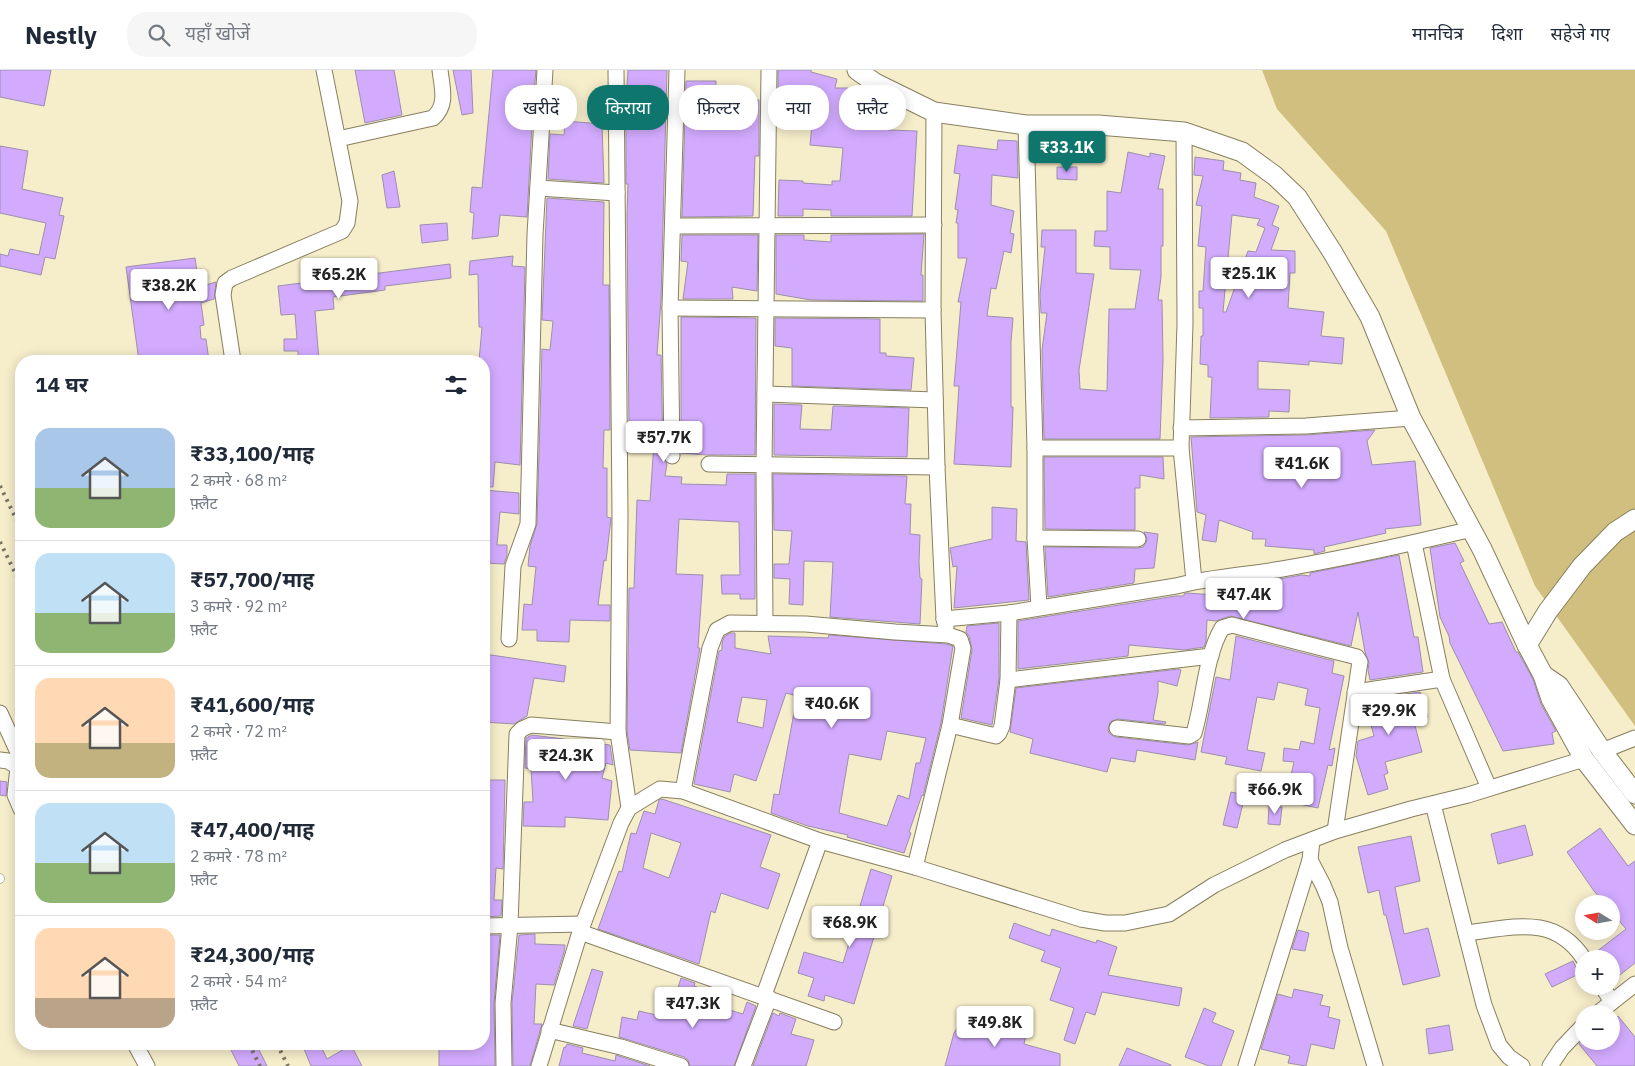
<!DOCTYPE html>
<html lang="hi">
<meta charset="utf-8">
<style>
:root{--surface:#fff;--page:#f6f6f7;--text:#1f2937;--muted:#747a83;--line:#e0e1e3;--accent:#0f766e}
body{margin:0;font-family:"IBM Plex Sans","Noto Sans Devanagari",sans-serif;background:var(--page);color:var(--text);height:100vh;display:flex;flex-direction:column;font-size:19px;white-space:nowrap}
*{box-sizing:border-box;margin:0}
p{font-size:16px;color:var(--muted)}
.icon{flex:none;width:28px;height:28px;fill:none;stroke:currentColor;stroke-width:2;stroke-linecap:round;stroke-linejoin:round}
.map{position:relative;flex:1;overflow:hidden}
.sheet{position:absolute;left:15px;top:285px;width:475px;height:695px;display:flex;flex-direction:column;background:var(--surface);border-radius:20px;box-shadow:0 2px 12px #0003}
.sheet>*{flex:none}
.banner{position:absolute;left:505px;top:15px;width:475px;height:45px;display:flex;gap:10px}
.needle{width:32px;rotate:281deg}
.controls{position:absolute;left:1575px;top:825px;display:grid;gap:10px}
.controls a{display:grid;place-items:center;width:45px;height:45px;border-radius:50%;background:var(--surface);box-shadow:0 2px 12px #0003;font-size:25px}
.price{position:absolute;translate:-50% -42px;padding:0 11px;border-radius:5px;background:#fff;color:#222;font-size:16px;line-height:32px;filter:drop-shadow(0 1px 2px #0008)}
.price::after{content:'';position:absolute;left:50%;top:30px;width:15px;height:11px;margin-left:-8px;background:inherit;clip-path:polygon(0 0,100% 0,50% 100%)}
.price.selected{background:var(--accent);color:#fff}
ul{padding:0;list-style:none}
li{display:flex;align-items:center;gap:15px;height:125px;padding:0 20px}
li+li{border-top:1px solid var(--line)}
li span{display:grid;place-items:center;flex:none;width:140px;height:100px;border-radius:15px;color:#555}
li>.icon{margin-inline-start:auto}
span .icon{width:60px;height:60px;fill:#fffc;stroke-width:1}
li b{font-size:21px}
h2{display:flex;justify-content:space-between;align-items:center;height:60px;padding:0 20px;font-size:21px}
.pill{padding:0 18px;border-radius:20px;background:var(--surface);box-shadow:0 2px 12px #0003;font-size:18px;line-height:45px}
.pill.selected{background:var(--accent);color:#fff}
header{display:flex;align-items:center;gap:30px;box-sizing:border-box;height:70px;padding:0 25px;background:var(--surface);border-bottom:1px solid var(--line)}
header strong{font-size:24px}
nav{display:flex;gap:28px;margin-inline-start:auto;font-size:18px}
.search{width:350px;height:45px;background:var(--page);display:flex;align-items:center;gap:12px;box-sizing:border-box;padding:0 18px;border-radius:20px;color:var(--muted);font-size:19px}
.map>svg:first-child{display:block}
.green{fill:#d0bf7e}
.building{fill:#d2abfe;stroke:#9c8fad;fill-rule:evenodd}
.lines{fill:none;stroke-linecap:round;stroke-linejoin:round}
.service-casing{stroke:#877f5f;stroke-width:9}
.minor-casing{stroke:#877f5f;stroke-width:17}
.tertiary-casing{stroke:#877f5f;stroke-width:21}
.service{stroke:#fff;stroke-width:8}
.minor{stroke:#fff;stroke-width:15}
.tertiary{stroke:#fff;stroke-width:19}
.rail{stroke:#7a7460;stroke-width:4;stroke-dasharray:2.5 5;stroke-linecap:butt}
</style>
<header>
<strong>Nestly</strong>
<div class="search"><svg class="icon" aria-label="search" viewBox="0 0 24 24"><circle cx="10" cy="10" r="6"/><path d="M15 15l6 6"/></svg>यहाँ खोजें</div>
<nav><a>मानचित्र</a><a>दिशा</a><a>सहेजे गए</a></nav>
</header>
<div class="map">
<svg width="1635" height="996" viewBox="0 0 1635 996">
<rect width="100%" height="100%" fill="#f6edca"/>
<polygon class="green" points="1262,0 1635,0 1635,656 1535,516 1386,161 1277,39"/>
<g class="building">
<polygon points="0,0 51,0 44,36 0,27"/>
<polygon points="355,0 394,0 402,45 365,53"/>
<polygon points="453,0 471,0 473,43 462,45"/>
<polygon points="493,0 536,0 531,54 532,54 527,147 500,145 498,166 472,169 474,143 470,142 472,117 482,118"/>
<polygon points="628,0 667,0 661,230 657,285 661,285 663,386 667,394 665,406 682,407 681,414 726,415 727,404 755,404 755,529 740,529 740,524 722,524 721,505 740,505 739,452 679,449 676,504 703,505 698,578 700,578 681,683 630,680 627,661 629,518 634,518 637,430 650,431 654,372 641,372 641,360 629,360 627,145 628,114 626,114 626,30"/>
<polygon points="778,0 811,0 811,2 837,9 835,18 848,18 848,45 889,48 888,60 917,61 912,146 831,146 831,140 803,139 803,146 778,146 779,110 803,111 803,113 832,115 832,111 840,111 843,78 810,75 814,31 809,29 810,24 778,20"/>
<polygon points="686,11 716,11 716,29 759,30 759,86 755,86 753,146 682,147"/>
<polygon points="565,51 602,54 604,113 548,109 550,64 564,65"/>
<polygon points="998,70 1017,71 1018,108 992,105 991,135 1014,141 1010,163 1014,164 1011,183 1004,181 996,219 991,218 987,246 1013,248 1011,272 1011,337 1013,337 1011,397 954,394 959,316 954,316 961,232 958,232 967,188 958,188 958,153 956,153 958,140 955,139 960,104 954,103 958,75 997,80"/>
<polygon points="0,76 28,81 22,119 63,128 59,145 64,146 55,189 45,187 41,205 0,196 0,184 8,186 10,179 39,185 46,153 0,143"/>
<polygon points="1128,82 1150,87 1150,83 1165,86 1158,119 1163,119 1163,176 1161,176 1161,207 1158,230 1162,230 1163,291 1160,369 1044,369 1042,280 1047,243 1041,243 1040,224 1045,177 1041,177 1042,160 1076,160 1076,203 1094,204 1079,300 1080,319 1107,321 1109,239 1135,239 1141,200 1110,199 1110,177 1094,176 1095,161 1107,161 1107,121 1121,123"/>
<path d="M1195,87L1224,91L1223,100L1241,103L1240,110L1256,113L1254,127L1279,136L1272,155L1279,158L1271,180L1295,181V203H1290L1288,238L1324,242L1321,266L1344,268L1342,294L1309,291V295L1258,291V319L1290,320L1289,342L1269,341V347L1210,348L1212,307H1208V295L1200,294L1201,266H1203V238H1199V221H1203L1206,177L1198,176L1202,136L1196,135L1203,106L1194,105ZM1232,145L1260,149L1257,155L1265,158L1256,182L1248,181L1226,242H1223Z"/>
<polygon points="1057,97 1077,97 1077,110 1057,109"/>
<polygon points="394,101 400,137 387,138 382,105"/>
<polygon points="547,128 604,132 603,215 609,215 610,360 604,360 603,398 607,398 607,447 611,448 606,491 604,490 598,535 610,535 610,551 570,550 569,572 537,571 537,560 522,560 524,534 532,535 536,497 528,496 530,476 537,454 542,279 550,280 553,251 542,250"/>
<polygon points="447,153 448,170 422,173 420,155"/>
<polygon points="924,164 921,205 923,205 923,231 811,230 776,224 776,165 804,165 804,170 831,172 831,165"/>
<polygon points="682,165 758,165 757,221 732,217 733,229 683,229 688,192 681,191"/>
<polygon points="513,186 512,196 525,197 520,395 495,392 493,417 484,417 484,291 479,291 482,257 479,257 478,204 469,205 470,191"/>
<polygon points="195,188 199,217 216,212 214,229 201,233 204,255 200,256 201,269 206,269 209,291 139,291 126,197"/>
<polygon points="450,194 451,208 385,216 385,220 333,227 334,239 315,241 319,291 298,291 298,281 284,281 284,269 297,269 295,244 281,245 278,216"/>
<polygon points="681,247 756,248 755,385 707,385 681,383"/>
<polygon points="775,248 880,249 880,283 886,283 886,286 914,288 911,320 792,316 792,278 775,276"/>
<polygon points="774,334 802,335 800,359 831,360 833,336 909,338 907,387 774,385"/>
<polygon points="1375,360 1367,371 1372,395 1415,391 1421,455 1385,459 1386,463 1324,477 1325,481 1314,484 1314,480 1265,476 1266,469 1252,469 1253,462 1219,450 1216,472 1202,470 1206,445 1197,442 1191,367 1306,365"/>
<polygon points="1044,387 1163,387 1164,409 1140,405 1140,418 1135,418 1135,460 1045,459"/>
<polygon points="773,404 907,406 905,434 911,434 910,464 920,465 919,492 920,508 922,509 920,554 830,547 833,492 804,491 803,535 789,534 790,509 774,508 774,494 789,494 792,461 774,460"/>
<polygon points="484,420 519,423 519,444 500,442 497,475 507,475 507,485 504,494 484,493 487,441 484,441"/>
<polygon points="992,437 1017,439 1016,471 1026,472 1029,530 954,538 957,496 953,497 950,478 992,469"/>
<polygon points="1144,462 1158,464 1154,498 1135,499 1134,513 1048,527 1045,477 1138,478 1143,477 1146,473 1147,469"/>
<polygon points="1455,473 1464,491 1460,493 1489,554 1502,552 1516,582 1518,582 1533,609 1541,634 1556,661 1552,663 1554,674 1503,681 1450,573 1449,566 1440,547 1430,478"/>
<polygon points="1399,485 1414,567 1418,567 1423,602 1370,610 1368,600 1369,593 1365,582 1358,542 1351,576 1230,546 1216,551 1207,550 1206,571 1204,577 1184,580 1129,575 1128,586 1018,599 1018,551 1176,526 1184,526 1184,524 1187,523 1256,528 1257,522 1276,526 1279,509 1302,505 1310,506 1310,503"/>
<polygon points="999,553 999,609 992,655 961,648 972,580 969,566 966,562 967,556"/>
<path d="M730,563H735V578L771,584L768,566L828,568L829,565L946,574L953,576L941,653L923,726L922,725L909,762L911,763L904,783L847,767L848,765L808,756L771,743L774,724L779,725L797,626L786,623L756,711L734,704L730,722L694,714L719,581L722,580V573L724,567ZM742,627L767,630L763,658L737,652ZM887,661L926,668L920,693H916L909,729L898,725L887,756L839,743L849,684L881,690Z"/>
<polygon points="1236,566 1334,591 1332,603 1344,606 1329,680 1335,678 1332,696 1328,695 1318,738 1285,731 1294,692 1283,691 1284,678 1299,680 1301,671 1314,674 1320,638 1305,635 1308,619 1278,612 1274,630 1257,627 1247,680 1265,683 1261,701 1225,694 1227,687 1201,682 1216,607 1230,610"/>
<polygon points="484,584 566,596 564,612 534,608 527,646 514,654 484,652"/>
<polygon points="1179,599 1181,600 1177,616 1158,611 1158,623 1153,650 1166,652 1165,654 1118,649 1110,652 1108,661 1111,665 1116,667 1188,675 1198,672 1195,690 1137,680 1135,692 1111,688 1107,702 1030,683 1033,669 1010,662 1016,618"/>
<polygon points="1420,622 1428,647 1414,652 1422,682 1385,692 1388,703 1384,705 1388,719 1368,725 1356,686 1358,671 1374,666 1364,630"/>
<polygon points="532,665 610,675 613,695 606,693 602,708 612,711 608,750 565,747 565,757 523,756 524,732 533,732 531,699 525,698 526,668"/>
<polygon points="484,710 505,710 503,799 496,798 494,830 502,830 501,846 484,847"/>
<polygon points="0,711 7,712 6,726 0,725"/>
<polygon points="1231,722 1245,725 1237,758 1223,755"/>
<path d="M662,729L771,765L760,797L780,804L768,839L721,823L715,843L711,841L699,894L598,859L619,801L622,802L631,763L636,764L644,741L655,744L659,730ZM651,763L681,773L669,808L643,798Z"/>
<polygon points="1269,736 1282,737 1280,755 1268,754"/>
<polygon points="1525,755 1533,785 1498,794 1491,764"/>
<polygon points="1600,758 1628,796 1635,791 1635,893 1611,912 1611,889 1593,889 1592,885 1626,859 1611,841 1611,834 1605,834 1594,821 1567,782"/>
<polygon points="1411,766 1420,811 1395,817 1404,864 1428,858 1440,906 1403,915 1386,845 1384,845 1379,820 1368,823 1358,777"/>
<polygon points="871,799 892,806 854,934 825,925 824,931 808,926 814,908 798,903 804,882 843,893"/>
<polygon points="1014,853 1050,866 1052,859 1096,873 1097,870 1117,877 1108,905 1182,918 1179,936 1102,922 1095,945 1086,942 1075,974 1064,970 1074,938 1050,930 1061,898 1041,891 1045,881 1009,868"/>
<polygon points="1298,860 1309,863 1305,881 1292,879"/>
<polygon points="535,864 535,874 565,875 564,882 554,915 536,914 534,954 542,954 530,996 513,996 512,933 519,865"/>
<polygon points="484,865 500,865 494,933 495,996 439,996 439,974 484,974"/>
<polygon points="1573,891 1579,904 1552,917 1545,904"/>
<polygon points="592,899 603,902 587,959 573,956"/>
<polygon points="681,908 695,913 694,916 717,924 713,935 743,944 747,932 756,936 734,996 690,996 688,990 684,987 619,967 622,947 637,950 639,941 669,948"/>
<polygon points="1294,919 1323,925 1320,935 1330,937 1328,947 1340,950 1334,979 1311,974 1306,996 1288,993 1290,986 1261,979 1278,924 1292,928"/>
<polygon points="1204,938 1216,943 1212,952 1234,961 1221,996 1209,996 1185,987"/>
<polygon points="773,943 779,946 780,943 796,949 791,964 814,970 806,996 753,996"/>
<polygon points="979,945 1010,966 1017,957 1027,960 1024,974 1060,984 1060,996 945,996 954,963 962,951 973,954"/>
<polygon points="1618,946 1635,967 1635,996 1597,996 1579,974 1581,971 1611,971 1611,952"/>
<polygon points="1449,955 1453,980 1429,984 1426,959"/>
<polygon points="228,974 256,974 267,996 239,996"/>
<polygon points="302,974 320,974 327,989 351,975 362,996 311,996"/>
<polygon points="567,974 583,978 582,983 615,991 616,985 650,996 559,996 564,977 565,978"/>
<polygon points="1127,978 1171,995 1171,996 1119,996"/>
</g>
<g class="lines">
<defs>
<polyline id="service" points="0,808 0,809"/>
<g id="minor">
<polyline points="616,0 620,445 618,662 629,738"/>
<polyline points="934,42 933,240 937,397 944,549 946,557"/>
<polyline points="1026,55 1035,378 1035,468 1039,537"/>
<polyline points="1184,62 1185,254 1181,378 1194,511"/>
<path d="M338,69L433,48C448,35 442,18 440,0"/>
<polyline points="538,118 617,123"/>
<polyline points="673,156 934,155"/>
<polyline points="670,238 933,240"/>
<polyline points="233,291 223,225 225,213 232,208 342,161 347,153 350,131 324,0"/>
<polyline points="765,324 935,330"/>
<polyline points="1181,358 1306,356 1411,348"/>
<polyline points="1035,378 1181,378"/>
<polyline points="672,386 670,238 677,0"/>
<polyline points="709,394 937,397"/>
<polyline points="1035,468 1138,469"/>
<polyline points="1414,473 1442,609"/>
<path d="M944,549L1009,543L1176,516C1211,507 1247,505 1282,499C1345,488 1409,474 1472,459"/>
<polyline points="765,553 764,396 769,0"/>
<polyline points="509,569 513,496 528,454 535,164 545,0"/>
<polyline points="1008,610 1211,586"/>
<polyline points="1355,622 1442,609 1489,718"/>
<polyline points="0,643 21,689"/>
<polyline points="950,655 996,666 999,663 1002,656 1008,610 1009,543"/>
<path d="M1117,658L1189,666L1194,663C1204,630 1205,587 1222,558L1232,555L1357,587L1360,592L1359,598L1335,761"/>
<polyline points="1602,681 1635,668"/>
<polyline points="0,690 8,691 18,697 15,725 21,739"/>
<polyline points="683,721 710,578 717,560 730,553 806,554 895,562 948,565 960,569 963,578 950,655 915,797"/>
<polyline points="1433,734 1484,935 1499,975 1509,987 1522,996"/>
<polyline points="1310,790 1323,815 1330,832 1340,878 1375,996"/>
<polyline points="484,856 583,854"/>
<polyline points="580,862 834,952"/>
<path d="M1466,863C1511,858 1554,843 1584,889"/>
<polyline points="1602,916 1612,932"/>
<polyline points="764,925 820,771"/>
<polyline points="1597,944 1635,914"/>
<polyline points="549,960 621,977 681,996"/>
<polyline points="135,974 147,996"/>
<polyline points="504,996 503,933 510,855 517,664 522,659 531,655 618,662"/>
<polyline points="539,996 580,862 621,753 629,738 660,719 683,721 820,771 915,797 1081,849 1105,853 1125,853 1169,844 1214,815 1285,780 1335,761 1411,739 1468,725 1584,689"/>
<polyline points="743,996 769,928"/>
<polyline points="1246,996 1310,790 1312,770"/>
<polyline points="1550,996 1562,978 1584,955"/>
</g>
<g id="tertiary">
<polyline points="857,0 875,13 934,42 1026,55 1098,55 1184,62 1242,82 1275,106 1297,127 1333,183 1370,247 1411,348 1482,479 1527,575 1543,605 1551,629 1584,689 1635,755"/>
<polyline points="1527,575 1548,541 1582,496 1615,462 1635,449"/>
<polyline points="1543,605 1559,616 1602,681 1635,724"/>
</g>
</defs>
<use href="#service" class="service-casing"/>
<use href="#minor" class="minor-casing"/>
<use href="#tertiary" class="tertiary-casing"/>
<use href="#service" class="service"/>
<use href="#minor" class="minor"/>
<use href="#tertiary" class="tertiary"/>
<g class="rail">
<polyline points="0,416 21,459"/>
<polyline points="0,472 21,515"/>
<polyline points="249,974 260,996"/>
<polyline points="277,974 288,996"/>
</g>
</g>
</svg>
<div class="controls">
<a><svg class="needle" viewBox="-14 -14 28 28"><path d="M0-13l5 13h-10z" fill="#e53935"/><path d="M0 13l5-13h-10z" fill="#747a83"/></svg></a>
<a>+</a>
<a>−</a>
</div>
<b class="price selected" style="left:1067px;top:103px">₹33.1K</b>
<b class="price" style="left:1249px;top:229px">₹25.1K</b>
<b class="price" style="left:339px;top:230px">₹65.2K</b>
<b class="price" style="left:169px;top:241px">₹38.2K</b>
<b class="price" style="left:664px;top:393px">₹57.7K</b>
<b class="price" style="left:1302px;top:419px">₹41.6K</b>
<b class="price" style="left:1244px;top:550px">₹47.4K</b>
<b class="price" style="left:832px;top:659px">₹40.6K</b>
<b class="price" style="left:1389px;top:666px">₹29.9K</b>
<b class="price" style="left:566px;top:711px">₹24.3K</b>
<b class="price" style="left:1275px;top:745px">₹66.9K</b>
<b class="price" style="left:850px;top:878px">₹68.9K</b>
<b class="price" style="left:693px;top:959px">₹47.3K</b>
<b class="price" style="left:995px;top:978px">₹49.8K</b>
<div class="banner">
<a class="pill">खरीदें</a>
<a class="pill selected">किराया</a>
<a class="pill">फ़िल्टर</a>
<a class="pill">नया</a>
<a class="pill">फ़्लैट</a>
</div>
<section class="sheet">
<h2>14 घर<svg class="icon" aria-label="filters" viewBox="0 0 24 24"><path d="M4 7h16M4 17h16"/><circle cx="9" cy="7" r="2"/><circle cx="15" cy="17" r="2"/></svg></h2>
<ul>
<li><span style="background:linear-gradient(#a9c7e8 60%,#8fb573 0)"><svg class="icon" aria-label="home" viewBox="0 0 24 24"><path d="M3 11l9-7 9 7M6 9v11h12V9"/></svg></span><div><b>₹33,100/माह</b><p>2 कमरे · 68 m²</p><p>फ़्लैट</p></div></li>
<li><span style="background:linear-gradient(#bfe0f5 60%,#8fb573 0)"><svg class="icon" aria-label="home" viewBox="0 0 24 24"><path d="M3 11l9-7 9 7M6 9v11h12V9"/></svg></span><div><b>₹57,700/माह</b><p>3 कमरे · 92 m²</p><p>फ़्लैट</p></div></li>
<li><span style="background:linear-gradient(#ffd9b3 65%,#c2b280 0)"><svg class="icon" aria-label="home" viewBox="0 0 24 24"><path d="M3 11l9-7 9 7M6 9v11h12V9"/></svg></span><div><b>₹41,600/माह</b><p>2 कमरे · 72 m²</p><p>फ़्लैट</p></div></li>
<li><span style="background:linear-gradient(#bfe0f5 60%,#8fb573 0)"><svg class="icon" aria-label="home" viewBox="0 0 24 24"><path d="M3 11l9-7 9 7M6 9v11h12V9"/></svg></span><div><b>₹47,400/माह</b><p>2 कमरे · 78 m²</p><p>फ़्लैट</p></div></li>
<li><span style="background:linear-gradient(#ffd9b3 70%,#b9a48a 0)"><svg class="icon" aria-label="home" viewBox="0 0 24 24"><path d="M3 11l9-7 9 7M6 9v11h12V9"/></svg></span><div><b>₹24,300/माह</b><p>2 कमरे · 54 m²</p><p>फ़्लैट</p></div></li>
</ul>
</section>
</div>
